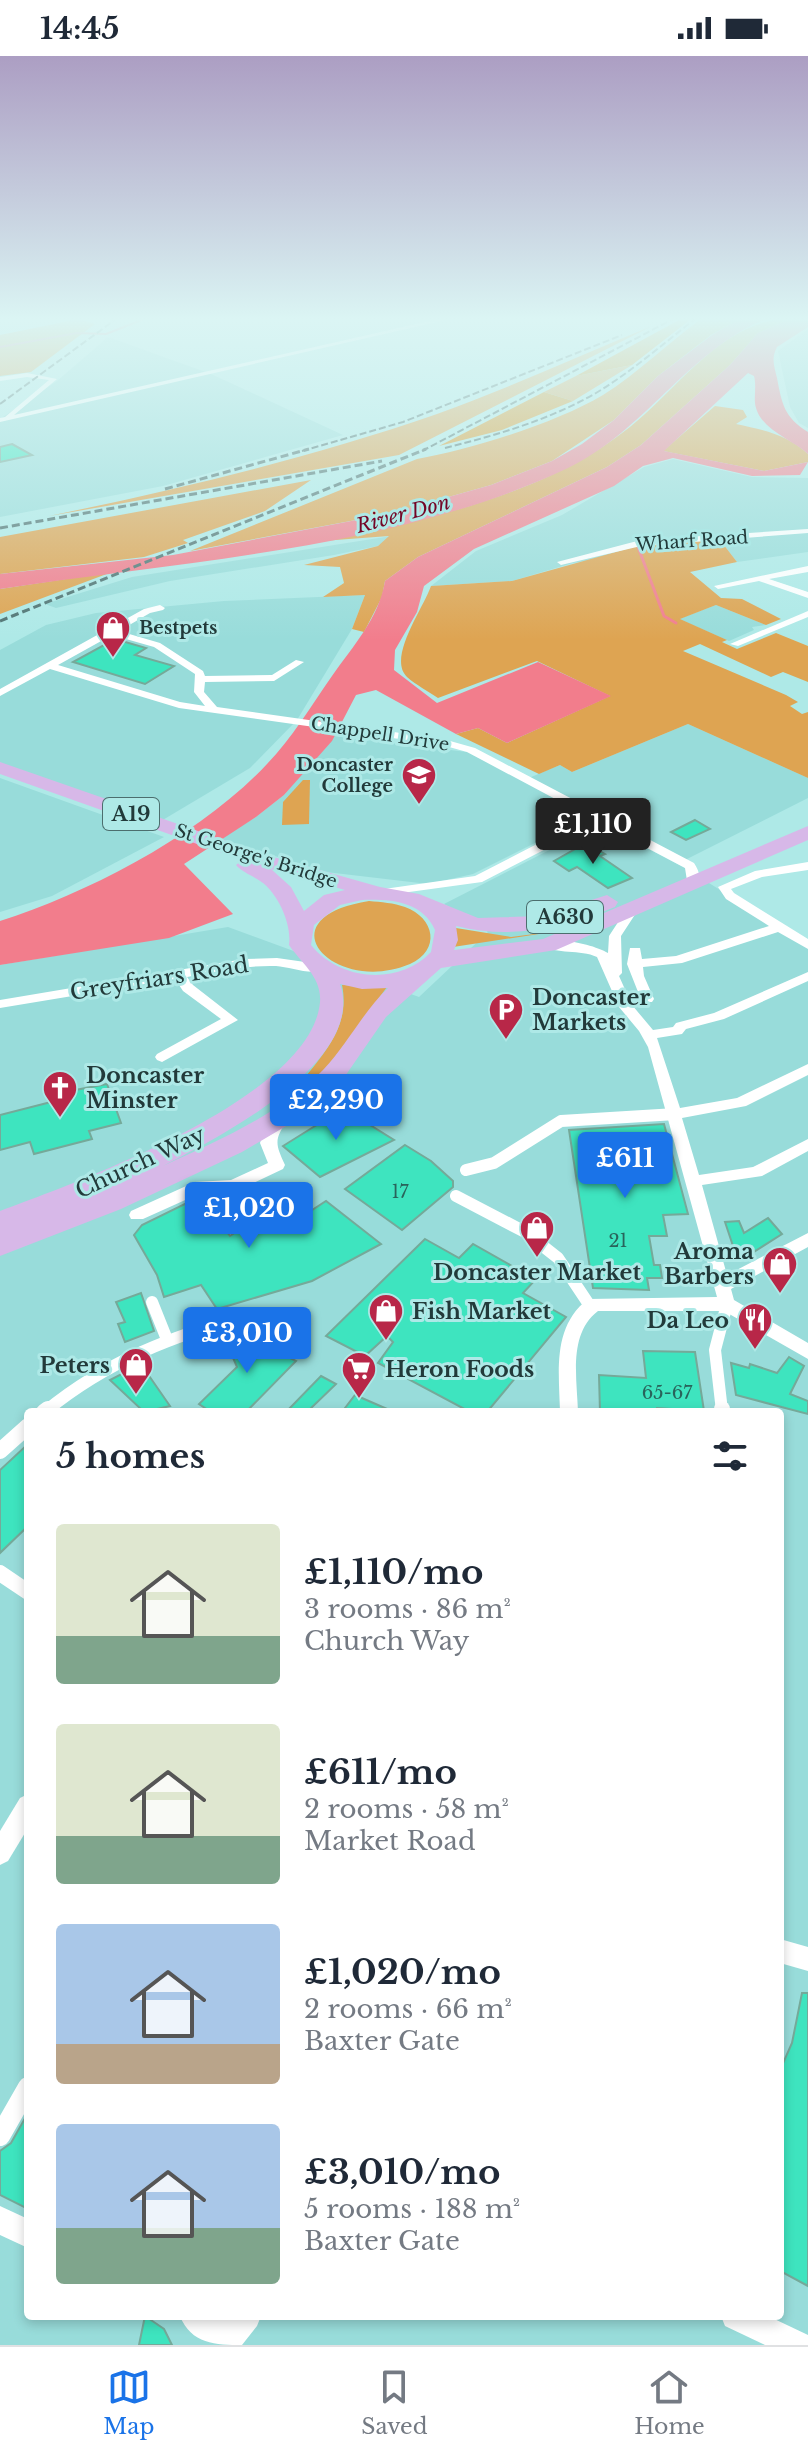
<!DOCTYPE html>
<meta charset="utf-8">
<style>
:root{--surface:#fff;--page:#f6f6f7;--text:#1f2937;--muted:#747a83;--line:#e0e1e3;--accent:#1a73e8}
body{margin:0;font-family:"Libre Baskerville",serif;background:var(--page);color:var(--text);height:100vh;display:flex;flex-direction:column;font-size:30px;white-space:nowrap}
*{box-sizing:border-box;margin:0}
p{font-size:26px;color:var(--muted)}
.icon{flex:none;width:44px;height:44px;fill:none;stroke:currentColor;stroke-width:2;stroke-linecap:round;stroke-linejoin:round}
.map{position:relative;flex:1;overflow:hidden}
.drawer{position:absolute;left:24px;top:1352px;width:760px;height:912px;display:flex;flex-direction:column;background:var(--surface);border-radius:8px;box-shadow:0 4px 12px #0003}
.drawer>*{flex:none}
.price{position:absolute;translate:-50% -68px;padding:0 18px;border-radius:8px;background:var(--accent);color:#fff;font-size:26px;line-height:52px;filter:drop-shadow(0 2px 4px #0008)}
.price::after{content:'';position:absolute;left:50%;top:48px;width:24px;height:18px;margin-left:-12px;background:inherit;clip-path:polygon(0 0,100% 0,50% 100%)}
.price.active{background:#222;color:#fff}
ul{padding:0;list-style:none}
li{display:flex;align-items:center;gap:24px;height:200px;padding:0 32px}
li span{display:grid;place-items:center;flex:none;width:224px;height:160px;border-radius:8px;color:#555}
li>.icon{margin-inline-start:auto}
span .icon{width:96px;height:96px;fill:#fffc;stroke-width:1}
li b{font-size:34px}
h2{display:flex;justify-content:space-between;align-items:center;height:96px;padding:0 32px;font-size:34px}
.status{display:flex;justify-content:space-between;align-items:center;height:56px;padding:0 40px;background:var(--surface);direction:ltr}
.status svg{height:22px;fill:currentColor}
.tabs{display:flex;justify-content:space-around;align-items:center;height:112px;border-top:2px solid var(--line);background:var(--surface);font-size:22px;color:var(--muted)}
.tabs a{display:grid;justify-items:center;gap:4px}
.tabs .active{color:var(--accent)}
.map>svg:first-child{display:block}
.built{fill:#98dcda;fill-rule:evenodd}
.green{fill:#dea452}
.forest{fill:#da9523}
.water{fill:#f27d8c}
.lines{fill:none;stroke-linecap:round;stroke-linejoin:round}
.stream-far1{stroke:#f27d8c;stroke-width:2}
.stream{stroke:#f27d8c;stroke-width:3}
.building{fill:#3ee4bf;stroke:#75a999;stroke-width:2}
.pedestrian-far2{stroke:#fff;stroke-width:12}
.pedestrian-far1{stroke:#fff;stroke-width:16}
.pedestrian{stroke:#fff;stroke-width:20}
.minor{fill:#fff;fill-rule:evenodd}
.trunk{fill:#d7b8e8;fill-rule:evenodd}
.rail-far1{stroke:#4f7372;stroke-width:2;stroke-dasharray:7 3;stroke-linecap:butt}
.rail{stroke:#4f7372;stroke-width:3;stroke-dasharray:8 4;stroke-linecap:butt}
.labels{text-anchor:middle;stroke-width:6;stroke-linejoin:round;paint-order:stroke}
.far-street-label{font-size:18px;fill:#223a3a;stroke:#aee9e7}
.far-poi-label{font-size:18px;font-weight:bold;fill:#223a3a;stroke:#aee9e7;text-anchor:start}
.number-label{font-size:18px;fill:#29645b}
.far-water-label{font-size:20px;font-style:italic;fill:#740526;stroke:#aee9e7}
.shield{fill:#aee9e7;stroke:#4c6e6e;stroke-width:2}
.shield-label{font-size:20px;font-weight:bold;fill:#223a3a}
.street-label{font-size:22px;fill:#223a3a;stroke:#aee9e7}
.poi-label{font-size:22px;font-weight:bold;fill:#223a3a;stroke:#aee9e7;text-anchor:start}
</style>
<div class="status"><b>14:45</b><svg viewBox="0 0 49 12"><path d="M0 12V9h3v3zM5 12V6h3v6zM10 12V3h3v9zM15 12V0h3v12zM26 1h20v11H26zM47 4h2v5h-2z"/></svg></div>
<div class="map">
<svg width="808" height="2289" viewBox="0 0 808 2289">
<rect width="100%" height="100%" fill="#aee9e7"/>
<g class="built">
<polygon points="808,273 808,372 799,367 790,351 778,295"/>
<polygon points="108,281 211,318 343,379 163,430 0,461 0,363 57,325"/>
<polygon points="673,403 752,421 808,422 808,496 737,506 720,484 573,507 512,525 431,530 476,495 562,459 644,411"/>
<polygon points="391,480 378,490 334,499 170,525 56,552 45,548 132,521"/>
<polygon points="365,539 352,573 297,664 250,712 156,768 0,712 0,594 46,569 96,557 224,545"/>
<polygon points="716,549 766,569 752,571 754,574 729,585 679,563"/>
<path d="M688,668L808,722V742L683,805L618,777L685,812L808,889V2289H0V909L228,871L419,941L488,876L444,848L600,768L587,761L473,818L428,828L326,816L220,783L256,761L284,739L334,680L467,696L524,724L560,709L572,716ZM28,1356H780V2260H28Z"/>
<polygon points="0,722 164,781 52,840 0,856"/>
</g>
<g class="green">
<polygon points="79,263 95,268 31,316 0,320 0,279"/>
<path d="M701,263H739L711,279L658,320L614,364L552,405L491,429L388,458L190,495L417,403C470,394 556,367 603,339C638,317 668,287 701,263Z"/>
<path d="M789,263L758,277L730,309L641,389L607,411L418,501L385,525L382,541L364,576L352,573L365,539L323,541L344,527L340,511L304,509L378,490L389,480L322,485C429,463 552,438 637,365C682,327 726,263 789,263Z"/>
<path d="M652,270L399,399L49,460C180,433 310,402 437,358C510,332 580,299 652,270Z"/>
<polygon points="632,309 573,345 544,336 576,320"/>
<path d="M715,350L743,354L747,361L736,368C764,374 788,379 808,398V406L764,415L663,395Z"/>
<polygon points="311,424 265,455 183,484 188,487 144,501 0,518 0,481"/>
<path d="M720,484L737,506L690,516L721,542L742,543L781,563L766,569L716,549L680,563L727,584L722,586L737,593L776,577L808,590V626L783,616L771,621L700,588L683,595L786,639L798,646L790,650L802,658L808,656V722L688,668L572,716L560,709L539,718L456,678L478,672L507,687L610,640L537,605L438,642C428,635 416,629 407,621C387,602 423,553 431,530L512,525L641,489Z"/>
<polygon points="112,516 0,558 0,533"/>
<polygon points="303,724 310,724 309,768 282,769 283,746"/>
<path d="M369,845C381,846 394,847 405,851C435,862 441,894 410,908C334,940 261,862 369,845Z"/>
<polygon points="456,872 511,881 565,874 453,891"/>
<path d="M342,929L387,931L318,1024L306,1020C328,993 350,967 342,929Z"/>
</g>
<g class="forest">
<polygon points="681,263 691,263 632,309 576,320"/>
<polygon points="544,336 573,345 502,374 439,390"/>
</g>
<g class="water">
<path d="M739,263H766C689,294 644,376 568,412C397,493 185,505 0,533V518L173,499L388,458L491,429L552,405L582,388L614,364L658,320L712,279Z"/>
<path d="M789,263H808V271L777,291C771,302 774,310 777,322C782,348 784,361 808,376V398C793,384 762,374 756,352C753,343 757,331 754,320L748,317L664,395L764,415L808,406L800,419L752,420L673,402L643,410L614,430L474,493L424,530L417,556L395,594L394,614L437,647L538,606L611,640L507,687L478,672L456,678L376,634L356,639L332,685L284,739L256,761L184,808L233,858L169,882L0,909V865C89,837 203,777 267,708C292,682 311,650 332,620C353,590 379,562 385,525L418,501L607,411L641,389L730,309L758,277Z"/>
</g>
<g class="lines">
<polyline class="stream-far1" points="0,291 77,277 106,278 144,263"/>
<polyline class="stream" points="638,491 664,560 676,567"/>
</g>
<g class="building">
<polygon points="12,388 32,399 0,406 0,391"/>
<polygon points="115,583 146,592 135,599 174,610 145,628 73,606"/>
<polygon points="695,764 710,773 686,784 671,776"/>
<polygon points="586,787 605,798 600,800 632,822 608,832 577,811 569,815 554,805"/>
<polygon points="107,1028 121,1067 89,1075 92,1083 34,1098 30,1086 0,1094 0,1059 51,1046 49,1039"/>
<polygon points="338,1049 394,1084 320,1121 283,1090 323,1065 320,1063"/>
<polygon points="664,1068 688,1158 663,1159 667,1180 649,1180 654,1209 660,1209 662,1222 647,1222 649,1234 593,1232 569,1074"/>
<polygon points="405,1089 431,1105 453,1125 453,1131 402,1174 345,1133"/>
<polygon points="201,1140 230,1180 285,1143 306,1158 326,1145 381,1188 312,1225 217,1253 201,1229 164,1241 157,1219 134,1179 142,1169"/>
<polygon points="768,1162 782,1178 749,1199 735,1196 725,1166 739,1165 744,1177"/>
<polygon points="425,1183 459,1202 473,1188 512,1210 536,1223 523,1237 566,1261 487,1356 470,1356 378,1307 393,1286 387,1280 365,1300 326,1280"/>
<polygon points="141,1237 154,1275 125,1286 118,1268 125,1266 116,1246"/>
<polygon points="236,1274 296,1305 246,1356 211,1356 199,1348 237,1311 222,1276"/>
<polygon points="643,1295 695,1296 704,1355 657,1352 657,1356 600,1356 599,1319 646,1322"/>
<polygon points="789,1301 804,1310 790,1338 808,1345 808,1358 736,1339 731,1307 749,1312 750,1308 777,1317"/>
<polygon points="141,1308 145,1314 170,1350 144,1356 110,1324"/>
<polygon points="321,1320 336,1328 307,1356 286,1356"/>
<polygon points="355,1339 394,1356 342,1356"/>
<polygon points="28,1388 28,1470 0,1497 0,1414"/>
<polygon points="802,1937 808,1937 808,2230 780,2215 780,2014 792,1987"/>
<polygon points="28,2057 28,2153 0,2139 0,2095 11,2087"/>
<polygon points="145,2260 164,2273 172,2289 139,2289"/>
</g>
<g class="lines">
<g class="pedestrian-far2">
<polyline points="466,1114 494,1107 561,1065 676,1058"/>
<polyline points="456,1140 525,1176 558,1202 590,1250"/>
<polyline points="152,1246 166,1281"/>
<path d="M46,1355C107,1305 174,1279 250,1259"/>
<polyline points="722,1355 715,1294 727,1248"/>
</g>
<g class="pedestrian-far1">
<polyline points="722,1353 722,1356"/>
<polyline points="44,1356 48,1353"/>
<polyline points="0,1395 28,1370"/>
<polyline points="0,1517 28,1536"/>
</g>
<polyline class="pedestrian" points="0,2080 28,2031"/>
<g class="minor">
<polygon points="438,263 450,263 0,366 0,362 5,361 49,324 27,321 0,325 0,321 27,317 57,323 14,359"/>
<polygon points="808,473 808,477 641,490 561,509 557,506 641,484"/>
<polygon points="808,510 808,516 769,523 808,536 808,542 759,525 718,533 714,530"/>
<path d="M160,549L165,552L163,554L150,557L119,575L160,587L203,615L205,620L272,619L296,604L304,606L274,625L205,626L204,636L217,651L443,683L475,692L694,807C699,815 702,822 696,831H688L685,812L598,766L482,826L380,840L378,837L384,833L475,820L589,761L467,696L442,689L179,652L50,613L0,640V633L144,553ZM112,579L154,591L195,618L194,636L205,650L180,646L58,609Z"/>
<polygon points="808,555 808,561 738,590 730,588"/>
<polygon points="808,806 808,814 762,821 731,833 734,837 808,883 808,893 778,876 682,907 643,911 644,920 654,943 652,946 642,946 627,908 630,892 640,892 642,903 676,900 769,870 726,843 718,831 755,815"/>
<path d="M632,850L638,854L621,880L622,917L619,920L632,949L653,974L673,971L676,967L714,957L808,916V925L724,963L686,973L682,978L657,982L680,1052L737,1042L808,1008V1019L746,1050L682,1062L699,1119L753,1111L808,1083V1095L762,1120L702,1129L727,1219L808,1177V1191L731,1233L734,1244L808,1287V1303L724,1255H598C568,1278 577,1322 578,1356H560C559,1315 552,1271 588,1243L717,1241L648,991L639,975L619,951L597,901C580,893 557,899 541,889C556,879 594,889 608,897L609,880L628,851Z"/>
<path d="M277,902L319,908L326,912C314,921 291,911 276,910C246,909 217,916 187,921L193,929L238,964L162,1006L157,1004L155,1001L157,998L221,963L183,935L175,923L0,952V944L244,903Z"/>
<path d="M280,1058L288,1063C274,1084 275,1087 285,1109L283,1113L239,1134L203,1136L143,1163H131L129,1159L131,1155L195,1126L231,1124L268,1107L260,1087C264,1076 267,1061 280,1058Z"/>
<polygon points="28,1738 28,1772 8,1805 0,1809 0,1775 20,1742"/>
<polygon points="780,1883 808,1891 808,1915 780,1907"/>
<polygon points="0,2150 28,2163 28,2192 0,2179"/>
<path d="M180,2260H220L225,2264L228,2260H261L257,2270L242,2289C216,2289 191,2288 180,2260Z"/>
<polygon points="721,2260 768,2260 808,2279 808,2289 765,2289 725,2270"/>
</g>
<path class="trunk" d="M0,706L270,800L380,831L419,838L478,862L542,860L607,839L618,846L615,851C562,872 512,884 456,870L458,884L454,894L543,883L808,770V784L556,894L441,912L386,961L341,1026L293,1066L242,1096L121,1153L0,1200V1177L16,1171L0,1177V1155C79,1126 312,1041 320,946C322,921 301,907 289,889C292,869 279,840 263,827C254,820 243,817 236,809L242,804L0,718ZM271,813L345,834L324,839L304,855L291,831ZM362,844C390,843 422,845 435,874L431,896C399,930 340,925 311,889L314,869L340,849ZM340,928L362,933L388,932C362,957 347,989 323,1014C279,1059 219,1084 163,1110C218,1082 367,1006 340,928Z"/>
<g class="rail-far1">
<polyline points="0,348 116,263"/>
<path d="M445,392C497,379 549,364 596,337C631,316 663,288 695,263"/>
<polyline points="302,395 403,366 622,279"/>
<polyline points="422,395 673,263"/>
</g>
<g class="rail">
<polyline points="165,433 309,393"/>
<polyline points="0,472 382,405"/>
<polyline points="0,565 426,393"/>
</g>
</g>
<linearGradient id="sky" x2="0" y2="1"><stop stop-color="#ac9ec3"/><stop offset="0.45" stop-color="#dbf5f4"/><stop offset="1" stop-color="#dbf5f4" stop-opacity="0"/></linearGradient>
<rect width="808" height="584" fill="url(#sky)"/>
<defs>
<symbol id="shop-pin" viewBox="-11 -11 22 30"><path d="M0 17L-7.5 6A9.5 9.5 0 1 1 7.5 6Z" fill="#b82748" stroke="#aee9e7"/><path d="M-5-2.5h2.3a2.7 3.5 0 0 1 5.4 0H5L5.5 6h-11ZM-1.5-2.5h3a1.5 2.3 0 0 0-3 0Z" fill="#fff"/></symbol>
<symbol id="university-pin" viewBox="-11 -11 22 30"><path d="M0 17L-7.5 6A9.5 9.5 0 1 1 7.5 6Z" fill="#b82748" stroke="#aee9e7"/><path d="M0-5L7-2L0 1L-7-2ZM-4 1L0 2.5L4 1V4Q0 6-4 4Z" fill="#fff"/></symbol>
<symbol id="parking-pin" viewBox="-11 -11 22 30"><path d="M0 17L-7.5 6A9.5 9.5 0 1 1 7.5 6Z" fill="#b82748" stroke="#aee9e7"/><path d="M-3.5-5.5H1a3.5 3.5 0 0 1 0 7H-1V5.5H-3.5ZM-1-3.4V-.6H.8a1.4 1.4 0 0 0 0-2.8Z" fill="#fff"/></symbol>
<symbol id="church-pin" viewBox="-11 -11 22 30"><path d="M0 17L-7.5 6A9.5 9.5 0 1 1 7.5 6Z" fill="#b82748" stroke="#aee9e7"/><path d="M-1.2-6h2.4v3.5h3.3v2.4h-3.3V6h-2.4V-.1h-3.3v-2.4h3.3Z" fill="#fff"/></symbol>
<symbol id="restaurant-pin" viewBox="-11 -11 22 30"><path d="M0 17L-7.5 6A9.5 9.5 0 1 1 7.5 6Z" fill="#b82748" stroke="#aee9e7"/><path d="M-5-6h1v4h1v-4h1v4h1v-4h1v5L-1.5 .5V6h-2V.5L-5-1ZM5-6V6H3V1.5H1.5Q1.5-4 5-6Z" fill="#fff"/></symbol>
<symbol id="supermarket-pin" viewBox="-11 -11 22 30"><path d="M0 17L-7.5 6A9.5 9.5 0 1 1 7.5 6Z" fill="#b82748" stroke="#aee9e7"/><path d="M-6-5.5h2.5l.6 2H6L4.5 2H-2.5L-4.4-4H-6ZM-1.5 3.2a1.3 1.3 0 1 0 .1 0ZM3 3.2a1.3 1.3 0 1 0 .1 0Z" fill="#fff"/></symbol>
</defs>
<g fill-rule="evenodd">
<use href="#shop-pin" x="93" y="552" width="40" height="54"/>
<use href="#university-pin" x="399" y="699" width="40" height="54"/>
<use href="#parking-pin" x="486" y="934" width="40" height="54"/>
<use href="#church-pin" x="40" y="1012" width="40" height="54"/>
<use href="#shop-pin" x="517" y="1152" width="40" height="54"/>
<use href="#shop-pin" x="760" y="1188" width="40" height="54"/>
<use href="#shop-pin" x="366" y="1235" width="40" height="54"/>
<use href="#restaurant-pin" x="735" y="1244" width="40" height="54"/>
<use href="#shop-pin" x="116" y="1289" width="40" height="54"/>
<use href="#supermarket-pin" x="339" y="1293" width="40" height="54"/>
</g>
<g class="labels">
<g class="far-street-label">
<text transform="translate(692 485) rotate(-4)" y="6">Wharf Road</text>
<text transform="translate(380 678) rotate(9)" y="6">Chappell Drive</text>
<text transform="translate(256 800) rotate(18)" y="6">St George's Bridge</text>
</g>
<g class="far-poi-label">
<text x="139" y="578">Bestpets</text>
<text x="393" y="715" text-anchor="end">Doncaster<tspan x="393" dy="21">College</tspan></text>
</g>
<g class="number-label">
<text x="400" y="1142">17</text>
<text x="618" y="1191">21</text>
<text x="667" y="1343">65-67</text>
</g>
<g class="far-water-label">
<text transform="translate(403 458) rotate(-15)" y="7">River Don</text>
</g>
<g class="shield">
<rect x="103" y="742" width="56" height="32" rx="6"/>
<rect x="527" y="845" width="76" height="32" rx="6"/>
</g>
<g class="shield-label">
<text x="131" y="765">A19</text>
<text x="565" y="868">A630</text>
</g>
<g class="street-label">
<text transform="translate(159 922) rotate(-9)" y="8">Greyfriars Road</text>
<text transform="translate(140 1106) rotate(-25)" y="8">Church Way</text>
</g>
<g class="poi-label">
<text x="532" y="949">Doncaster<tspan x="532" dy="25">Markets</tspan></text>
<text x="86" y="1027">Doncaster<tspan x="86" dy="25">Minster</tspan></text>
<text x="754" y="1203" text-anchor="end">Aroma<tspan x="754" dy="25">Barbers</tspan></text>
<text x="537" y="1224" text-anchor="middle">Doncaster Market</text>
<text x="412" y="1263">Fish Market</text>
<text x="729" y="1272" text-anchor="end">Da Leo</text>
<text x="110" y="1317" text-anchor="end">Peters</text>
<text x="385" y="1321">Heron Foods</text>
</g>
</g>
</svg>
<b class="price active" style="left:593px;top:810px">£1,110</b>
<b class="price" style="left:336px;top:1086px">£2,290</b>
<b class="price" style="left:625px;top:1144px">£611</b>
<b class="price" style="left:249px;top:1194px">£1,020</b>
<b class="price" style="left:247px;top:1319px">£3,010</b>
<section class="drawer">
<h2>5 homes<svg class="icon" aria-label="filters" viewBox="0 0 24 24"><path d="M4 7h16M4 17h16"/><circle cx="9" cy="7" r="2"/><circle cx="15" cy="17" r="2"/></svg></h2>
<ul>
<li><span style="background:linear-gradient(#dfe7d0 70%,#7fa58c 0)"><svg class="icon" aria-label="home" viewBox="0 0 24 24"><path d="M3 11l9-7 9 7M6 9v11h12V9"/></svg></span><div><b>£1,110/mo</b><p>3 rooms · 86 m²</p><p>Church Way</p></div></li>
<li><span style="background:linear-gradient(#dfe7d0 70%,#7fa58c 0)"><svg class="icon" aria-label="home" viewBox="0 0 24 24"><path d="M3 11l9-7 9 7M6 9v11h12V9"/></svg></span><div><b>£611/mo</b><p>2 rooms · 58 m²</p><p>Market Road</p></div></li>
<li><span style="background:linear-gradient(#a9c7e8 75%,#b9a48a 0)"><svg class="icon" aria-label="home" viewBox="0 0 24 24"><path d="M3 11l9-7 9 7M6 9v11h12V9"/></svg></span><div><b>£1,020/mo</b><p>2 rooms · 66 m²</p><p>Baxter Gate</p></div></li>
<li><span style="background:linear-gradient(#a9c7e8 65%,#7fa58c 0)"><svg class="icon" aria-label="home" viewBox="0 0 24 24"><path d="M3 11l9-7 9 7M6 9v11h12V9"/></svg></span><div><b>£3,010/mo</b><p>5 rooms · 188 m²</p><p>Baxter Gate</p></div></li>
</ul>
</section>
</div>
<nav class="tabs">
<a class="active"><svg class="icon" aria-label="map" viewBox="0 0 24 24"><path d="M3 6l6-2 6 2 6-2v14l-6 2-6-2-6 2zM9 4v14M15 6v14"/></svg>Map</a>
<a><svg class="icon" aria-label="saved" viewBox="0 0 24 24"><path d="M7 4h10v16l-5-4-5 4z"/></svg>Saved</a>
<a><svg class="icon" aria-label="home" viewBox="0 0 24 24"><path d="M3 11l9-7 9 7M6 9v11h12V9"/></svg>Home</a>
</nav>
